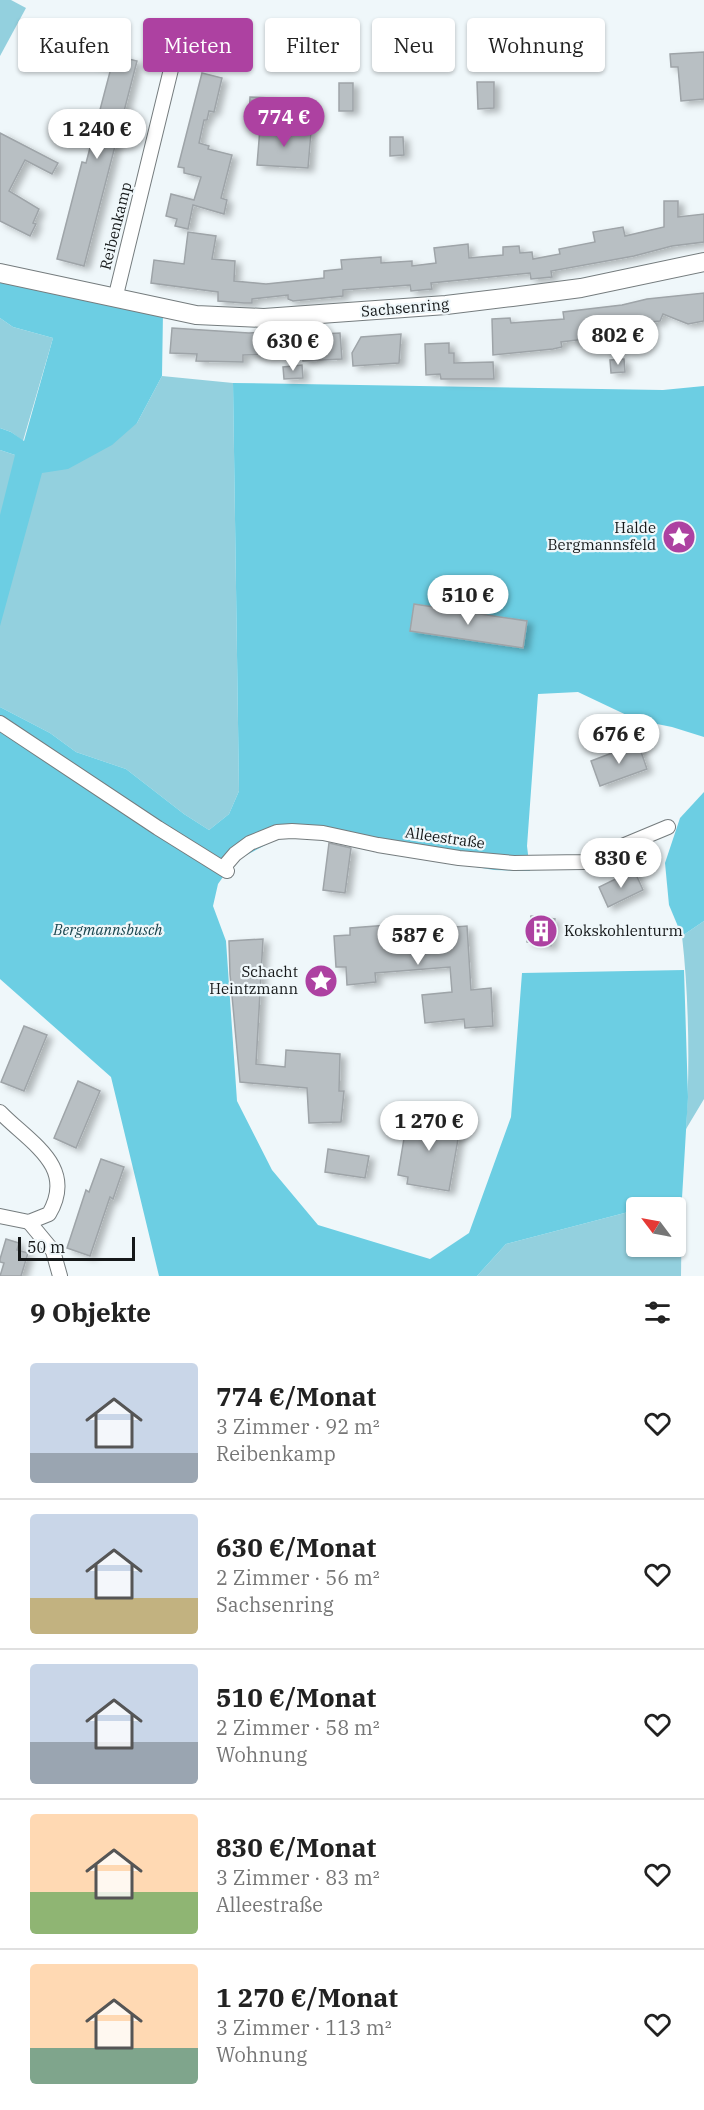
<!DOCTYPE html>
<html lang="de">
<meta charset="utf-8">
<style>
:root{--surface:#fff;--page:#f6f6f6;--text:#222;--muted:#767676;--line:#e0e0e0;--accent:#ad41a1}
body{margin:0;font-family:"IBM Plex Serif",serif;background:var(--page);color:var(--text);height:100vh;display:flex;flex-direction:column;font-size:22px;white-space:nowrap}
*{box-sizing:border-box;margin:0}
p{font-size:20px;color:var(--muted)}
.icon{flex:none;width:33px;height:33px;fill:none;stroke:currentColor;stroke-width:2;stroke-linecap:round;stroke-linejoin:round}
.map{position:relative;height:1276px;overflow:hidden}
.side{display:flex;flex-direction:column;background:var(--surface);flex:1}
.side>*{flex:none}
.hud{position:absolute;left:18px;top:18px;width:669px;height:54px;display:flex;gap:12px}
.needle{width:39px;rotate:302deg}
.fabs{position:absolute;left:626px;top:1197px;display:grid;gap:12px}
.fabs a{display:grid;place-items:center;width:60px;height:60px;border-radius:6px;background:var(--surface);box-shadow:0 2px 4px #0004;font-size:30px}
.scale{position:absolute;left:18px;bottom:15px;width:117px;box-sizing:border-box;padding-left:6px;border:3px solid #151819;border-top:0;font-size:16px;line-height:21px;white-space:nowrap;color:#151819;-webkit-text-stroke:4px #eff7fa;paint-order:stroke}
.price{position:absolute;translate:-50% -51px;padding:0 14px;border-radius:21px;background:#fff;color:#222;font-size:20px;line-height:39px;filter:drop-shadow(0 2px 3px #0008)}
.price::after{content:'';position:absolute;left:50%;top:36px;width:18px;height:14px;margin-left:-9px;background:inherit;clip-path:polygon(0 0,100% 0,50% 100%)}
.price.on{background:var(--accent);color:#fff}
ul{padding:0;list-style:none}
li{display:flex;align-items:center;gap:18px;height:150px;padding:0 30px}
li+li{border-top:2px solid var(--line)}
li span{display:grid;place-items:center;flex:none;width:168px;height:120px;border-radius:6px;color:#555}
li>.icon{margin-inline-start:auto}
span .icon{width:72px;height:72px;fill:#fffc;stroke-width:1}
li b{font-size:26px}
h2{display:flex;justify-content:space-between;align-items:center;height:72px;padding:0 30px;font-size:26px}
.tag{padding:0 21px;border-radius:6px;background:var(--surface);box-shadow:0 2px 4px #0004;font-size:21px;line-height:54px}
.tag.on{background:var(--accent);color:#fff}
.map>svg:first-child{display:block}
.green{fill:#93d0de}
.forest{fill:#6ccee3}
.building{fill:#b8bfc3;stroke:#9ea4a8;stroke-width:1.5;filter:url(#shadow)}
.lines{fill:none;stroke-linecap:round;stroke-linejoin:round}
.minor-casing{stroke:#757c7e;stroke-width:16}
.tertiary-casing{stroke:#757c7e;stroke-width:20}
.minor{stroke:#fff;stroke-width:14}
.tertiary{stroke:#fff;stroke-width:18}
.labels{text-anchor:middle;stroke-width:4.5;stroke-linejoin:round;paint-order:stroke}
.street-label{font-size:15px;fill:#151819;stroke:#eff7fa}
.poi-label{font-size:15px;fill:#151819;stroke:#eff7fa;text-anchor:end}
.park-label{font-size:15px;font-style:italic;fill:#19454e;stroke:#eff7fa}
</style>
<div class="map">
<svg width="704" height="1276" viewBox="0 0 704 1276">
<defs>
<filter id="shadow"><feDropShadow dx="5.5" dy="3.5" stdDeviation="3" flood-color="#0004"/></filter>
</defs>
<rect width="100%" height="100%" fill="#eff7fa"/>
<g class="green">
<polygon points="0,0 11,0 26,8 0,56"/>
<polygon points="0,318 13,327 53,338 23,441 11,432 0,428"/>
<polygon points="162,376 233,383 239,791 229,814 209,830 184,814 126,769 76,752 50,733 0,707 0,450 15,455 137,423"/>
<path d="M704,921V1099L686,1129C690,1069 689,997 682,936Z"/>
<polygon points="682,1198 681,1276 477,1276 506,1244 636,1210 636,1246 675,1246 675,1208 645,1207"/>
</g>
<g class="forest">
<polygon points="0,275 163,312 162,376 137,423 112,445 68,469 42,473 0,626 0,515 15,455 0,450 0,428 11,432 24,441 53,338 13,327 0,318"/>
<polygon points="233,383 663,390 704,386 704,737 672,727 637,720 578,692 538,694 527,846 530,871 494,870 378,851 331,839 294,838 277,839 239,859 225,874 218,884 213,906 226,941 237,1101 272,1170 318,1225 430,1259 469,1233 511,1117 522,973 684,970 688,1097 682,1198 645,1207 636,1208 636,1210 506,1244 477,1276 159,1276 111,1077 0,979 0,707 50,733 76,752 126,769 184,814 209,830 229,814 239,791"/>
<polygon points="704,792 704,921 682,936 669,905 665,863 680,818"/>
</g>
<g class="building">
<polygon points="97,51 137,61 84,266 57,259 82,162 86,163 111,68 93,63"/>
<polygon points="704,52 704,99 681,101 678,67 671,67 670,54"/>
<polygon points="202,73 222,78 214,112 209,111 207,120 204,120 199,143 209,146 208,149 232,155 221,198 227,200 224,214 193,205 188,229 175,226 177,219 166,216 171,194 194,200 201,177 184,173 184,168 178,167"/>
<polygon points="477,82 494,82 494,108 478,109"/>
<rect x="339" y="83" width="14" height="28"/>
<polygon points="250,97 272,98 271,125 249,124"/>
<polygon points="260,128 311,132 308,168 257,165"/>
<polygon points="0,133 58,163 52,174 25,160 9,191 39,209 33,223 36,224 30,236 0,221"/>
<polygon points="390,137 403,137 404,155 390,156"/>
<polygon points="664,201 678,201 678,217 704,214 704,242 672,246 634,256 551,271 552,277 531,279 530,273 431,283 432,289 421,290 411,291 410,285 343,290 343,296 293,301 288,299 288,295 252,299 252,303 244,303 218,301 218,292 151,283 154,260 184,264 188,232 216,236 212,259 235,261 234,281 266,284 324,278 324,271 342,269 341,260 381,257 381,263 412,261 412,266 436,263 434,248 468,244 469,258 503,255 503,247 519,246 520,253 532,252 533,259 560,254 559,249 595,242 593,232 623,227 625,236 664,227"/>
<polygon points="704,293 704,321 688,324 663,314 660,321 651,322 651,324 601,332 602,337 561,342 562,347 553,349 493,355 492,319 510,318 511,323 564,319 563,312 622,305 647,299"/>
<polygon points="172,328 249,333 277,331 278,354 243,355 243,362 196,361 197,354 170,353"/>
<polygon points="340,333 342,359 303,361 301,335"/>
<polygon points="401,334 399,363 353,366 352,353 361,337"/>
<polygon points="449,343 449,353 454,353 454,363 493,362 494,379 441,379 440,374 426,375 425,344"/>
<polygon points="624,359 625,372 611,373 610,360"/>
<polygon points="302,365 303,378 284,379 283,367"/>
<polygon points="414,604 527,621 523,648 410,631"/>
<polygon points="638,743 647,769 600,786 591,761"/>
<polygon points="329,843 351,848 345,893 323,890"/>
<polygon points="634,870 643,890 608,907 599,887"/>
<polygon points="531,916 555,919 551,946 527,942"/>
<polygon points="441,921 441,928 467,926 471,990 491,988 493,1026 465,1028 464,1019 425,1023 422,995 452,992 450,967 375,973 376,982 347,985 346,967 336,967 334,936 350,935 350,928"/>
<polygon points="263,939 256,1064 285,1067 286,1050 340,1054 339,1091 344,1091 341,1122 309,1123 307,1088 240,1082 230,974 229,941"/>
<polygon points="24,1026 47,1035 24,1091 1,1082"/>
<polygon points="78,1081 100,1091 76,1148 54,1138"/>
<polygon points="408,1114 461,1122 449,1191 407,1184 408,1177 398,1175"/>
<polygon points="328,1149 369,1156 365,1178 325,1172"/>
<polygon points="101,1159 124,1167 113,1199 110,1197 90,1256 67,1248 86,1190 89,1192"/>
<polygon points="6,1239 19,1243 17,1250 28,1253 21,1276 0,1276 4,1263 0,1262 0,1259"/>
</g>
<g class="lines">
<defs>
<g id="minor">
<polyline points="115,299 174,57"/>
<polyline points="0,723 158,828 227,871"/>
<polyline points="223,868 235,854 250,843 277,832 292,831 323,833 378,845 459,858 514,863 584,862 668,827"/>
<path d="M0,1112C30,1143 77,1166 49,1214L29,1222L0,1216"/>
<polyline points="29,1222 53,1251 60,1276"/>
</g>
<polyline id="tertiary" points="0,273 196,315 264,318 446,305 512,297 581,288 704,262"/>
</defs>
<use href="#minor" class="minor-casing"/>
<use href="#tertiary" class="tertiary-casing"/>
<use href="#minor" class="minor"/>
<use href="#tertiary" class="tertiary"/>
</g>
<defs>
<symbol id="sight-disc" viewBox="-11 -11 22 22"><circle r="9.5" fill="#ad41a1" stroke="#eff7fa"/><path d="M0-6L1.8-2.2L6-1.7L2.9 1.2L3.7 5.4L0 3.3L-3.7 5.4L-2.9 1.2L-6-1.7L-1.8-2.2Z" fill="#fff"/></symbol>
<symbol id="building-disc" viewBox="-11 -11 22 22"><circle r="9.5" fill="#ad41a1" stroke="#eff7fa"/><path d="M-4-6H4V6H1V3H-1V6H-4ZM-2.5-4.3h1.7v1.8h-1.7ZM.8-4.3h1.7v1.8H.8ZM-2.5-1h1.7V.8h-1.7ZM.8-1h1.7V.8H.8Z" fill="#fff"/></symbol>
</defs>
<g fill-rule="evenodd">
<use href="#sight-disc" x="660" y="518" width="38" height="38"/>
<use href="#building-disc" x="522" y="912" width="38" height="38"/>
<use href="#sight-disc" x="302" y="962" width="38" height="38"/>
</g>
<g class="labels">
<g class="street-label">
<text transform="translate(116 226) rotate(-76)" y="5">Reibenkamp</text>
<text transform="translate(405 308) rotate(-5)" y="5">Sachsenring</text>
<text transform="translate(445 838) rotate(8)" y="5">Alleestraße</text>
</g>
<g class="poi-label">
<text x="656" y="533">Halde<tspan x="656" dy="17">Bergmannsfeld</tspan></text>
<text x="564" y="936" text-anchor="start">Kokskohlenturm</text>
<text x="298" y="977">Schacht<tspan x="298" dy="17">Heintzmann</tspan></text>
</g>
<g class="park-label">
<text x="108" y="935">Bergmannsbusch</text>
</g>
</g>
</svg>
<div class="fabs">
<a><svg class="needle" viewBox="-14 -14 28 28"><path d="M0-13l5 13h-10z" fill="#e53935"/><path d="M0 13l5-13h-10z" fill="#767676"/></svg></a>
</div>
<div class="scale">50 m</div>
<b class="price on" style="left:284px;top:148px">774 €</b>
<b class="price" style="left:97px;top:160px">1 240 €</b>
<b class="price" style="left:618px;top:366px">802 €</b>
<b class="price" style="left:293px;top:372px">630 €</b>
<b class="price" style="left:468px;top:626px">510 €</b>
<b class="price" style="left:619px;top:765px">676 €</b>
<b class="price" style="left:621px;top:889px">830 €</b>
<b class="price" style="left:418px;top:966px">587 €</b>
<b class="price" style="left:429px;top:1152px">1 270 €</b>
<div class="hud">
<a class="tag">Kaufen</a>
<a class="tag on">Mieten</a>
<a class="tag">Filter</a>
<a class="tag">Neu</a>
<a class="tag">Wohnung</a>
</div>
</div>
<section class="side">
<h2>9 Objekte<svg class="icon" aria-label="filters" viewBox="0 0 24 24"><path d="M4 7h16M4 17h16"/><circle cx="9" cy="7" r="2"/><circle cx="15" cy="17" r="2"/></svg></h2>
<ul>
<li><span style="background:linear-gradient(#c9d6e8 75%,#9aa5b1 0)"><svg class="icon" aria-label="home" viewBox="0 0 24 24"><path d="M3 11l9-7 9 7M6 9v11h12V9"/></svg></span><div><b>774 €/Monat</b><p>3 Zimmer · 92 m²</p><p>Reibenkamp</p></div><svg class="icon" aria-label="heart" viewBox="0 0 24 24"><path d="M12 20l-8-8c-3-5 5-10 8-4 3-6 11-1 8 4z"/></svg></li>
<li><span style="background:linear-gradient(#c9d6e8 70%,#c2b280 0)"><svg class="icon" aria-label="home" viewBox="0 0 24 24"><path d="M3 11l9-7 9 7M6 9v11h12V9"/></svg></span><div><b>630 €/Monat</b><p>2 Zimmer · 56 m²</p><p>Sachsenring</p></div><svg class="icon" aria-label="heart" viewBox="0 0 24 24"><path d="M12 20l-8-8c-3-5 5-10 8-4 3-6 11-1 8 4z"/></svg></li>
<li><span style="background:linear-gradient(#c9d6e8 65%,#9aa5b1 0)"><svg class="icon" aria-label="home" viewBox="0 0 24 24"><path d="M3 11l9-7 9 7M6 9v11h12V9"/></svg></span><div><b>510 €/Monat</b><p>2 Zimmer · 58 m²</p><p>Wohnung</p></div><svg class="icon" aria-label="heart" viewBox="0 0 24 24"><path d="M12 20l-8-8c-3-5 5-10 8-4 3-6 11-1 8 4z"/></svg></li>
<li><span style="background:linear-gradient(#ffd9b3 65%,#8fb573 0)"><svg class="icon" aria-label="home" viewBox="0 0 24 24"><path d="M3 11l9-7 9 7M6 9v11h12V9"/></svg></span><div><b>830 €/Monat</b><p>3 Zimmer · 83 m²</p><p>Alleestraße</p></div><svg class="icon" aria-label="heart" viewBox="0 0 24 24"><path d="M12 20l-8-8c-3-5 5-10 8-4 3-6 11-1 8 4z"/></svg></li>
<li><span style="background:linear-gradient(#ffd9b3 70%,#7fa58c 0)"><svg class="icon" aria-label="home" viewBox="0 0 24 24"><path d="M3 11l9-7 9 7M6 9v11h12V9"/></svg></span><div><b>1 270 €/Monat</b><p>3 Zimmer · 113 m²</p><p>Wohnung</p></div><svg class="icon" aria-label="heart" viewBox="0 0 24 24"><path d="M12 20l-8-8c-3-5 5-10 8-4 3-6 11-1 8 4z"/></svg></li>
</ul>
</section>
